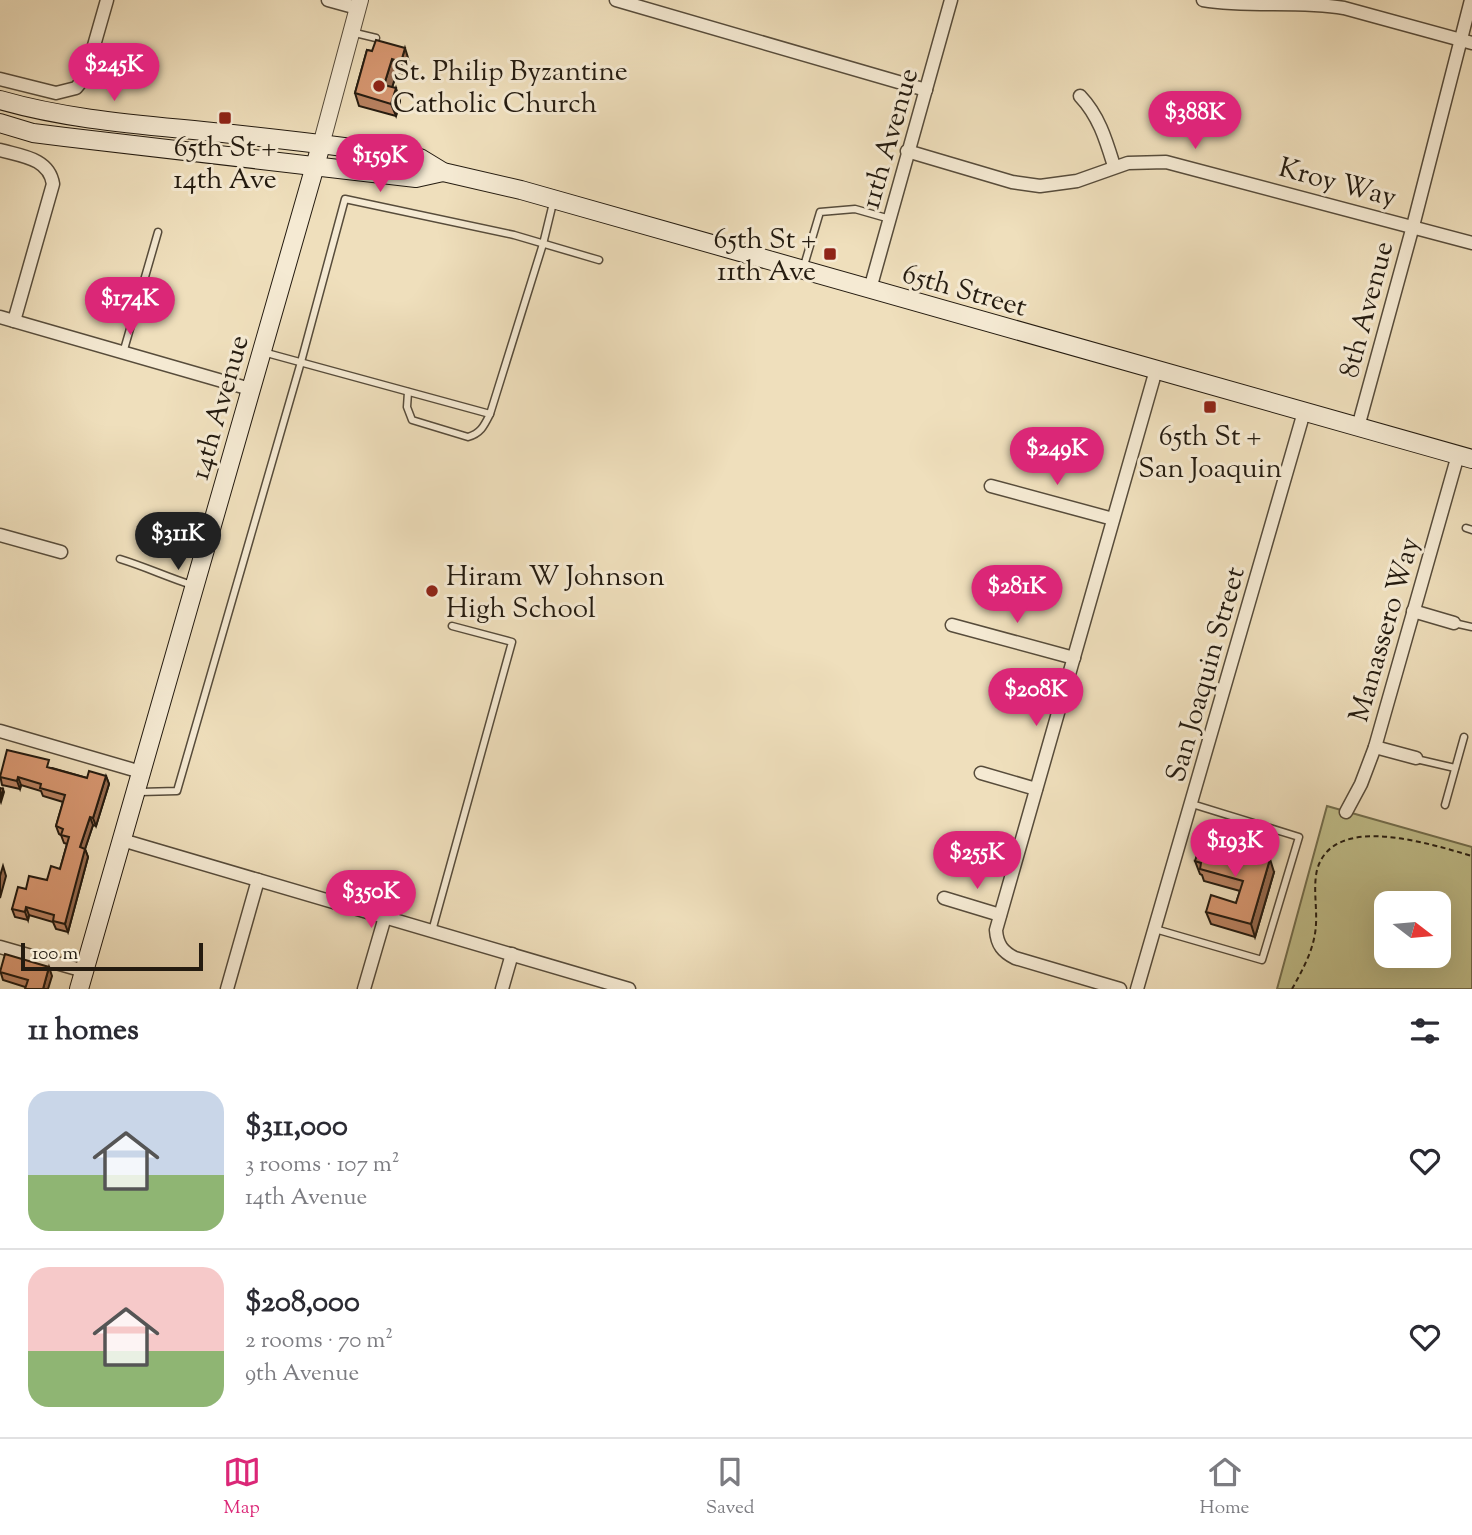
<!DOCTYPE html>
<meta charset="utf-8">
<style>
:root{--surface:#fff;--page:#f2f2f3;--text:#2b2b33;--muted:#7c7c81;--line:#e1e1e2;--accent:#db2777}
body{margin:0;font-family:"Sorts Mill Goudy",serif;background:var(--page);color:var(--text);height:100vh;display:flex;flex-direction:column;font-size:26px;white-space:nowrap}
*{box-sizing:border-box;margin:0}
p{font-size:23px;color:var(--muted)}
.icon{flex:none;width:38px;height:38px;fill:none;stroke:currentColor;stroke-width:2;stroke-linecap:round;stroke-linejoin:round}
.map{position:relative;height:989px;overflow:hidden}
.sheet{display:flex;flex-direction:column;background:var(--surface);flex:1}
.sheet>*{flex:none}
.needle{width:46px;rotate:106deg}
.buttons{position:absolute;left:1374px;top:891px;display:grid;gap:14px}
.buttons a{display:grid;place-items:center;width:77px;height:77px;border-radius:14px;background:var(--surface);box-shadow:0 7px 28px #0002;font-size:35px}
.scale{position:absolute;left:21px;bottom:18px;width:182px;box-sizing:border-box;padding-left:7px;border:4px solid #241b10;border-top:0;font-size:19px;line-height:24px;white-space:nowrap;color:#241b10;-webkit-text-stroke:5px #f5ead3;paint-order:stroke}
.price{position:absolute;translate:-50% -60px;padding:0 16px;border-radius:24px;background:var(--accent);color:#fff;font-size:23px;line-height:46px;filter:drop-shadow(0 2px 4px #0008)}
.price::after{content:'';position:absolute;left:50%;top:42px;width:21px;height:16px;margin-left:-10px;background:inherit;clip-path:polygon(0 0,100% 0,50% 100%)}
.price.current{background:#222;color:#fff}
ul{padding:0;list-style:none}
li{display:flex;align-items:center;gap:21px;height:175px;padding:0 28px}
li+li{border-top:2px solid var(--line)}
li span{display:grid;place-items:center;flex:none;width:196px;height:140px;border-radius:21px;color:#555}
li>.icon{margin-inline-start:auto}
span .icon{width:84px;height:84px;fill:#fffc;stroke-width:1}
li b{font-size:30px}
h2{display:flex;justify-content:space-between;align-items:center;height:84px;padding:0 28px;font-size:30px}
.tab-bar{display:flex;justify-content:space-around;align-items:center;height:98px;border-top:2px solid var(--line);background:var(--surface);font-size:19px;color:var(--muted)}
.tab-bar a{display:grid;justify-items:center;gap:4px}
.tab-bar .current{color:var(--accent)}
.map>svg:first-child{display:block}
.green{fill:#c1c08c;stroke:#726e4e;stroke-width:2;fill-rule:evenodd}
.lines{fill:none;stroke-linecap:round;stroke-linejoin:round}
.service-casing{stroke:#574c3b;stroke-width:9}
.minor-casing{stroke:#574c3b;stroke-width:15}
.tertiary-casing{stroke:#574c3b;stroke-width:18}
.secondary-casing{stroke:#241b10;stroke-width:20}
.path{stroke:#241b10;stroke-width:2;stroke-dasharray:5 3.5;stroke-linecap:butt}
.service{stroke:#f5ead3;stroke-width:6}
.minor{stroke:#f5ead3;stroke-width:12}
.tertiary{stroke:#f5ead3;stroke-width:16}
.secondary{stroke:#f5ead3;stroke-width:18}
.wall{fill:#b98261;stroke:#241b10;stroke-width:2}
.shaded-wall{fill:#966a4f;stroke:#241b10;stroke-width:2}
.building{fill:#d79771;stroke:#241b10;stroke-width:2}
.poi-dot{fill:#8f2418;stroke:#f5ead3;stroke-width:2.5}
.labels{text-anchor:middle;stroke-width:6;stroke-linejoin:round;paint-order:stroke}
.poi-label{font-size:28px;fill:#241b10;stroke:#f5ead3;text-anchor:start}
.street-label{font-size:28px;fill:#241b10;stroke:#f5ead3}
</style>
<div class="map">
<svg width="1472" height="989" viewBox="0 0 1472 989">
<rect width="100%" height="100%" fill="#efdfbc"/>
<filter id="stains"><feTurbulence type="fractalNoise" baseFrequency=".00286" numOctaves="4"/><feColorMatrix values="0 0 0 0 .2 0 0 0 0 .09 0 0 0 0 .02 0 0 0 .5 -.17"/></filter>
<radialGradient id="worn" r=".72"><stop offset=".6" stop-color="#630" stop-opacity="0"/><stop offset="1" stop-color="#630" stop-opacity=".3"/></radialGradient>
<path class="green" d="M1327,806L1472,847V989H1277ZM1386,903H1438V956H1386Z"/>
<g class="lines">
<defs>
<g id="service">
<polyline points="351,32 376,38"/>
<polyline points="803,269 820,212 855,209 890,219"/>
<polyline points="263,352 490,414"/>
<polyline points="123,353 158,232"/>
<path d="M408,392L407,407L412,420L468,437C481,433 484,426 490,414L543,244L553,203"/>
<polyline points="1466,528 1472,530"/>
<path d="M120,559C146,567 167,577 192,585"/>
<polyline points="1454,623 1472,627"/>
<polyline points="1416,759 1455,768"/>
<polyline points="140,792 177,791 301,362 345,199 514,235 599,260"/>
<polyline points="1445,805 1464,737"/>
<polyline points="1155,929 1262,960 1299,837 1192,804"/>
<polyline points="432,931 512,642 452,626"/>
</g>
<g id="minor">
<polyline points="328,0 357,8"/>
<polyline points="616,0 926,90"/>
<path d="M1203,0C1250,8 1297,0 1344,8L1472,43"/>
<polyline points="0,79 56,93 76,88 85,77 107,0"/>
<path d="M1080,96C1099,116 1106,140 1114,166"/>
<path d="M0,150C21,156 49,158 53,184L14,321"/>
<polyline points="907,151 1012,182 1040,186 1077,181 1128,163 1166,162 1472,243"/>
<polyline points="870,289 951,0"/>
<polyline points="0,317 250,389"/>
<polyline points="1358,427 1413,226 1471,0"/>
<polyline points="991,486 1113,519"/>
<polyline points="0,535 61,552"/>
<polyline points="1413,611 1454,623"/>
<polyline points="952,625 1074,658"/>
<polyline points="0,731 141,772"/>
<polyline points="1375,747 1416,758"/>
<polyline points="981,773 1036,789"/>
<polyline points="1346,812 1361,784 1375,747 1458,455"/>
<polyline points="122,840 629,989"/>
<polyline points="944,898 1000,915"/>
<polyline points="0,947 84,971"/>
<polyline points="227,989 258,880"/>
<polyline points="364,989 385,917"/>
<polyline points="502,989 512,954"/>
<path d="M1120,989L1015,958C1003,952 997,945 996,930L1156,370"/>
<polyline points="1137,989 1304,412"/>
</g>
<polyline id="tertiary" points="321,145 360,0"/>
<g id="secondary">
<path d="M0,100C73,121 148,125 223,133C288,140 355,147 420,158L443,172L521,190L1472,459"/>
<polyline points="0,123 33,133 65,137 416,178 443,172"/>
<polyline points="79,989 321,145"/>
</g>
</defs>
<use href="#service" class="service-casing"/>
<use href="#minor" class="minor-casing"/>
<use href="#tertiary" class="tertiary-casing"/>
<use href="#secondary" class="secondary-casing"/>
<path class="path" d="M1292,989C1303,969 1315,948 1316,924C1317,906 1313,888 1317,870C1333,811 1433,845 1472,856"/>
<use href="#service" class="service"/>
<use href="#minor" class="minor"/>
<use href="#tertiary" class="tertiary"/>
<use href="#secondary" class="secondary"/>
</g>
<g class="wall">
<polygon points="367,50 409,61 405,74 397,72 392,87 400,101 396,116 359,106 355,93"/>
<polygon points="52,768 87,778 106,776 109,784 96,826 93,825 85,849 88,857 68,932 56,929 53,922 29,915 28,920 15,917 12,909 26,889 47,880 60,869 67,844 64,843 61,835 59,834 56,826 63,802 43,796 41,791 21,785 20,789 2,785 0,775"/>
<polygon points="1195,861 1274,872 1255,937 1211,924 1206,912 1236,903 1240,891 1204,881 1202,875 1200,874"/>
<polygon points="0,970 52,976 25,987 3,980"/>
</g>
<g class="shaded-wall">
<polygon points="405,48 409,61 405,74 401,62"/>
<polygon points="392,59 397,72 389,97 384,85"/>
<polygon points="396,88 400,101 396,116 391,104"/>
<polygon points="106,776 109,784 96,826 93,818"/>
<polygon points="18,777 21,785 20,789 17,781"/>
<polygon points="3,789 4,792 1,802 0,799"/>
<polygon points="90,817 93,825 85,849 88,857 68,932 65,924 80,847"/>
<polygon points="1270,859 1274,872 1255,937 1251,924"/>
<polygon points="3,866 6,876 0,898 0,876"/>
<polygon points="26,907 29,915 28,920 25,912"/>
<polygon points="49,967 52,976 48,989 43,989"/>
</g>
<g class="building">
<polygon points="376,40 405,48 401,62 392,59 384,85 396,88 391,104 355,93 367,50 372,51"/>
<polygon points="7,750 49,760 47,767 87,778 89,771 106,776 93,818 90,817 80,847 85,849 65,924 53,921 54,915 26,907 25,912 12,909 18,887 26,889 29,876 47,880 51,866 60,869 69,837 61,835 63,829 56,826 65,795 40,788 41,784 18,777 17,781 0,777"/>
<polygon points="0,788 3,789 0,799"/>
<polygon points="1207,841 1270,859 1251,924 1206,912 1211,895 1236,903 1243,881 1200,869 1201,863 1195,861 1200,845 1205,847"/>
<polygon points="5,954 49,967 43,989 25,989 28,980 0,972"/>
</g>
<g class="poi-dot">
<circle cx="379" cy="86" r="7"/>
<rect x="218" y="111" width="14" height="14" rx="3.5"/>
<rect x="823" y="247" width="14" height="14" rx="3.5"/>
<rect x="1203" y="400" width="14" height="14" rx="3.5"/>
<circle cx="432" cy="591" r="7"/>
</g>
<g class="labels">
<g class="poi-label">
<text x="393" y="80">St. Philip Byzantine<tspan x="393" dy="32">Catholic Church</tspan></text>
<text x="225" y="156" text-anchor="middle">65th St +<tspan x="225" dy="32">14th Ave</tspan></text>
<text x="816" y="248" text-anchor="end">65th St +<tspan x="816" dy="32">11th Ave</tspan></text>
<text x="1210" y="445" text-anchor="middle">65th St +<tspan x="1210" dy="32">San Joaquin</tspan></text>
<text x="446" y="585">Hiram W Johnson<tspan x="446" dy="32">High School</tspan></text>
</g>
<g class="street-label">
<text transform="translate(888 138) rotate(-74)" y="10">11th Avenue</text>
<text transform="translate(1338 181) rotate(15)" y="10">Kroy Way</text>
<text transform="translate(965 289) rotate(16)" y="10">65th Street</text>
<text transform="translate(1365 309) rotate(-75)" y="10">8th Avenue</text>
<text transform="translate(218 407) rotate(-74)" y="10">14th Avenue</text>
<text transform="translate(1383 629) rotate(-74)" y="10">Manassero Way</text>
<text transform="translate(1204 674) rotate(-74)" y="10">San Joaquin Street</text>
</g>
</g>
<rect width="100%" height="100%" filter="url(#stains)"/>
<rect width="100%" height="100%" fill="url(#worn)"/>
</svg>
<div class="buttons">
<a><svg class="needle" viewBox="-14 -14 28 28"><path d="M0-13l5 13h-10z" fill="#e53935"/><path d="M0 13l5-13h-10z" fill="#7c7c81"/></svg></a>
</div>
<div class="scale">100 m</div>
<b class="price" style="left:114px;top:103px">$245K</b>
<b class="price" style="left:1195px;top:151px">$388K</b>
<b class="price" style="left:380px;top:194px">$159K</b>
<b class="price" style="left:130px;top:337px">$174K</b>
<b class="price" style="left:1057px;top:487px">$249K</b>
<b class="price current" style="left:178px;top:572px">$311K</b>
<b class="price" style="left:1017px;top:625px">$281K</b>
<b class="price" style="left:1036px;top:728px">$208K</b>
<b class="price" style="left:1235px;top:879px">$193K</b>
<b class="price" style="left:977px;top:891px">$255K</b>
<b class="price" style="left:371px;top:930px">$350K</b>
</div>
<section class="sheet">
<h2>11 homes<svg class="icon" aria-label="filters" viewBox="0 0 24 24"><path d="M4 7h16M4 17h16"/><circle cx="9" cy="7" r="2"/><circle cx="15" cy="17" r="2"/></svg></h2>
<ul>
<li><span style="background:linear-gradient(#c9d6e8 60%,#8fb573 0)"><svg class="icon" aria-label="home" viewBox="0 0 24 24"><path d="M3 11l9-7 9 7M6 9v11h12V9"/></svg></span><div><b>$311,000</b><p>3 rooms · 107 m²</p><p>14th Avenue</p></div><svg class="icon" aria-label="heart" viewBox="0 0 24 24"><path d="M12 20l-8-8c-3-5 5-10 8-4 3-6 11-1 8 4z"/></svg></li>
<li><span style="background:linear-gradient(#f6c9c9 60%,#8fb573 0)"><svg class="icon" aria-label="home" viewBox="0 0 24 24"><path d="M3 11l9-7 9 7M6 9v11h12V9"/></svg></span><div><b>$208,000</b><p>2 rooms · 70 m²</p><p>9th Avenue</p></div><svg class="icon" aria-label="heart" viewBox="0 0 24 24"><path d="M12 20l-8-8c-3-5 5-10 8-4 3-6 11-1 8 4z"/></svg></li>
</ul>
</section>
<nav class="tab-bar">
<a class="current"><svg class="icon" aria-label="map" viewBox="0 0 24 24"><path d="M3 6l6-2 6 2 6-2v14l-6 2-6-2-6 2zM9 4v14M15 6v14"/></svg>Map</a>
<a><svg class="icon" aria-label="saved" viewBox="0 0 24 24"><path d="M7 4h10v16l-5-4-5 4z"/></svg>Saved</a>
<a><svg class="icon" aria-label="home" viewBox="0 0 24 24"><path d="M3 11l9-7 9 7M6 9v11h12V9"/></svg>Home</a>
</nav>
